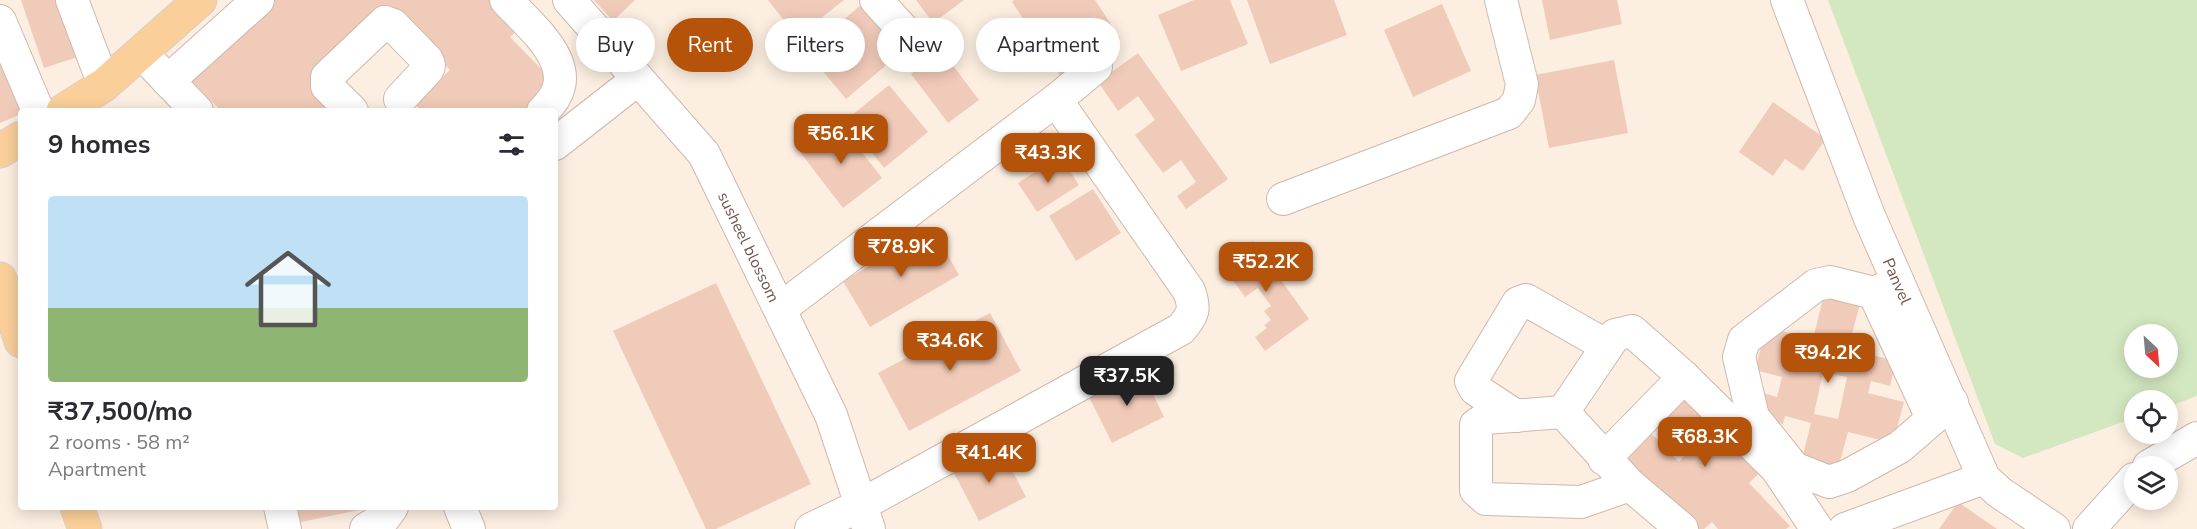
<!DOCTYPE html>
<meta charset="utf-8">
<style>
:root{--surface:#fff;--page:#f2f2f3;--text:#2b2b33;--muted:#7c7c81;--line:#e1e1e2;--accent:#b45309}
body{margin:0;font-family:"Nunito Sans",sans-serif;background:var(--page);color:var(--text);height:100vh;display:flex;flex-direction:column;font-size:22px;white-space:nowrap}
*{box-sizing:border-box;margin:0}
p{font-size:20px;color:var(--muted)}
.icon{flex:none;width:33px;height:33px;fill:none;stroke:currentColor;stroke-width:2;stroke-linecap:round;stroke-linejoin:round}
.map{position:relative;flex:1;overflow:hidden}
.drawer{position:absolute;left:18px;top:108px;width:540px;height:402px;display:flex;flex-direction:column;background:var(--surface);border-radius:6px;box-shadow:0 3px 15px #0003}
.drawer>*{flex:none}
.guide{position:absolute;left:576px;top:18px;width:570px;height:54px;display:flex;gap:12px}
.needle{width:39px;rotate:154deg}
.controls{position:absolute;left:2124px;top:324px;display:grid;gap:12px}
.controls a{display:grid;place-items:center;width:54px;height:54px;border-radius:50%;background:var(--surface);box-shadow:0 3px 15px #0003;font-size:30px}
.price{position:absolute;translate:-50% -51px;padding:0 14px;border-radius:12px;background:var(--accent);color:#fff;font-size:20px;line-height:39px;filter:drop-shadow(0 2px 3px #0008)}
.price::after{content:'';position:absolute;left:50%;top:36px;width:18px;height:14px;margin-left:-9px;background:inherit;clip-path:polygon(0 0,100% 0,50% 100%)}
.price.on{background:#222;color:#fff}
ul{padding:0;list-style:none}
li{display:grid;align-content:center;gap:12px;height:318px;padding:0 30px}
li+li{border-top:2px solid var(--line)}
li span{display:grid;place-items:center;height:186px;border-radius:6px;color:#555}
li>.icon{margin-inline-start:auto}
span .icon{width:108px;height:108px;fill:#fffc;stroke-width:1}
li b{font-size:26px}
h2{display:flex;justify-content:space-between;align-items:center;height:72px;padding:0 30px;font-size:26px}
.chip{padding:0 21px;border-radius:27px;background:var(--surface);box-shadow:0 3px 15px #0003;font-size:21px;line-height:54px}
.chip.on{background:var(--accent);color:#fff}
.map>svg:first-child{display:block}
.green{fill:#d3e8c0;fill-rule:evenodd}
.building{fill:#f1cbb9;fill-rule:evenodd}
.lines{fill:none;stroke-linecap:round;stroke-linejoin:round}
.minor-casing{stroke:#ceb8ab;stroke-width:34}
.major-casing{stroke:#d8cfcc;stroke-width:35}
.minor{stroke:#fff;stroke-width:32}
.major{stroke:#facf9a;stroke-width:33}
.labels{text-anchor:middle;stroke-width:5;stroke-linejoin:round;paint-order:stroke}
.street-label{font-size:16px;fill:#725448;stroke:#fff4e7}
</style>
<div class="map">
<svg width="2197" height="529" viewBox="0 0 2197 529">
<rect width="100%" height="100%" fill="#fcefe1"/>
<path class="green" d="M1828,0H2197V396L2168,407V400H2134V418L2023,458L1995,444ZM2134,334H2168V368H2134Z"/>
<g class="building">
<polygon points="21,0 65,0 84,55 44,68"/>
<polygon points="275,0 498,0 521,26 510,37 556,84 528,111 422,111 414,103 450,70 388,5 312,77 342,111 221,111 189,78"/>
<polygon points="594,0 635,0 613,21"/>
<polygon points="768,0 844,0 797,37"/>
<polygon points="867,0 909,46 846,99 806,51"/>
<polygon points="916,0 964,0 933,23"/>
<polygon points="1014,0 1095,0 1120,38 1061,77 1012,2"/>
<polygon points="1194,0 1230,0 1248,44 1181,71 1158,15"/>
<polygon points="1247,0 1334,0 1347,35 1270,64"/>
<polygon points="1542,0 1617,0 1622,24 1550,40"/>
<polygon points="1442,4 1471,71 1413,97 1384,30"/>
<polygon points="0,48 21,111 21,114 0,123"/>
<polygon points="942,51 979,100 948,123 911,74"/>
<polygon points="1138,53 1228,179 1186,209 1177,196 1196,182 1181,160 1163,173 1135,135 1155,120 1138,96 1118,111 1098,82"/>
<polygon points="1614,60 1628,133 1549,148 1535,75"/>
<polygon points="889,85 928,132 884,168 846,120"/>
<polygon points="1773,102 1826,139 1803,171 1785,159 1773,176 1739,152"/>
<polygon points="838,122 882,178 843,208 800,152"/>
<polygon points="1060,156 1079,185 1037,212 1018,183"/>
<polygon points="1093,189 1121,233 1076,261 1049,216"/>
<polygon points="933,229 959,275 870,327 843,281"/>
<polygon points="1253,241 1309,319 1265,351 1255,337 1267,328 1264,325 1271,320 1264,311 1271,306 1258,288 1245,297 1221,264"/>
<polygon points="716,283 811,484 716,529 706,529 613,331"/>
<path d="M1825,291L1861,300L1848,349L1896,361L1890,386L1871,381L1868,393L1904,402L1893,443L1848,432L1837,473L1801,463L1811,423L1785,416L1783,424L1757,417L1763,393L1777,397L1782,377L1755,370L1766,327L1813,339ZM1810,343L1828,348L1824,364L1805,359ZM1823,372L1847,377L1838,419L1814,414Z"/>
<polygon points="990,313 1021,371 909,431 878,373"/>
<polygon points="1142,371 1164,417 1112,443 1089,397"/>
<polygon points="1688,382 1768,465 1749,483 1790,526 1786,529 1718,529 1712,522 1704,529 1695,529 1619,452 1646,428 1679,462 1692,447 1657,412"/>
<polygon points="1000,447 1026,497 979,521 953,471"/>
<polygon points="1958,502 1997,529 1939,529"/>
<polygon points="292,507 369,507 369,508 296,523"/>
</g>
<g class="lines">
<defs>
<g id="minor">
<polyline points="72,0 104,85"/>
<path d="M506,0C535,31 587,71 543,111"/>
<path id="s1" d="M569,0L704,154L831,415L869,529"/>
<polyline points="876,0 910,37"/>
<path id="s2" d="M1787,0L1869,216L1984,478L1999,492L2054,529"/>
<polyline points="0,21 38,111"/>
<polyline points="154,66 197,111"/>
<polyline points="168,81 258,0"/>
<polyline points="352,111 327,86 327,77 385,22 393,25 427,60 429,65 428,69 400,99"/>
<polyline points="555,144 638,79"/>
<polyline points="1283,199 1509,113 1519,100 1522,84 1501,0"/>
<polyline points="1898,282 1874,293 1830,282 1816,285 1744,340 1739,357 1753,417 1794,468 1829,482 1847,476 1900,447 1952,402"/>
<polyline points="1874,293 1932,418"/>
<polyline points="780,309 1056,100 1096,67"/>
<polyline points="1563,412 1486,418 1476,425 1476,490 1486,499 1581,502 1630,485"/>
<polyline points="1516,416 1475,389 1471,381 1518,303 1526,300 1607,346"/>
<polyline points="1604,459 1684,377"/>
<polyline points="2149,466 2197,438"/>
<polyline points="280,507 285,529"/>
<polyline points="460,507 469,529"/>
<polyline points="366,529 384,518 392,507"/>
<path d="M811,529L861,505L1181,329C1193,314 1196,310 1189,291L1056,100"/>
<polyline points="1682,529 1630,485 1563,412 1615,335 1632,331 1684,377 1777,469 1817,529"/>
<polyline points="1845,529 1984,478"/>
<polyline points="2089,529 2134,479"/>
</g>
<g id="major">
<polyline points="63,111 104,85 200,0"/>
<polyline points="0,151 21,138"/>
<polyline points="0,279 21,341"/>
<polyline points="77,507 85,529"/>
</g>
</defs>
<use href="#minor" class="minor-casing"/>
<use href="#major" class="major-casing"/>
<use href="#minor" class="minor"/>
<use href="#major" class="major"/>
</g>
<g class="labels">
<g class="street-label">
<text dy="6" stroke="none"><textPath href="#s1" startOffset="308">susheel blossom</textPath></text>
<text dy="6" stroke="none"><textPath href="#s2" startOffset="302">Panvel</textPath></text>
</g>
</g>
</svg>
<div class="controls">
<a><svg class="needle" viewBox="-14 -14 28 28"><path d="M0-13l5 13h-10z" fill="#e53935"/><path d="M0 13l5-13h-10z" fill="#7c7c81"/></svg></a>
<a><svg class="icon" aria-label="locate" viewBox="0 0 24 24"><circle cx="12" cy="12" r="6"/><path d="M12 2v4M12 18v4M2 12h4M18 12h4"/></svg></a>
<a><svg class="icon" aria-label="layers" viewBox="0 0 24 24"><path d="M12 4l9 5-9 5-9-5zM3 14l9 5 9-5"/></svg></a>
</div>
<b class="price" style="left:841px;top:165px">₹56.1K</b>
<b class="price" style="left:1048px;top:184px">₹43.3K</b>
<b class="price" style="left:901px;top:278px">₹78.9K</b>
<b class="price" style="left:1266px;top:293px">₹52.2K</b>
<b class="price" style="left:950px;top:372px">₹34.6K</b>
<b class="price" style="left:1828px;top:384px">₹94.2K</b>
<b class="price on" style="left:1127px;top:407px">₹37.5K</b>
<b class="price" style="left:1705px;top:468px">₹68.3K</b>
<b class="price" style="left:989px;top:484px">₹41.4K</b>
<div class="guide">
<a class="chip">Buy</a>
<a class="chip on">Rent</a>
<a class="chip">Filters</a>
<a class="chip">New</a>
<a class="chip">Apartment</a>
</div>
<section class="drawer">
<h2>9 homes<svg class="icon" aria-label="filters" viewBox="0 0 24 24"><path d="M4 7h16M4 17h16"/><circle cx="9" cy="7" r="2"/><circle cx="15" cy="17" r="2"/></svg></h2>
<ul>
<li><span style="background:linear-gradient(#bfe0f5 60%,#8fb573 0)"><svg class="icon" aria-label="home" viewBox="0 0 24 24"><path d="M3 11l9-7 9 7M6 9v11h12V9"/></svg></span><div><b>₹37,500/mo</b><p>2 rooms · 58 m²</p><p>Apartment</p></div></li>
</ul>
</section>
</div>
